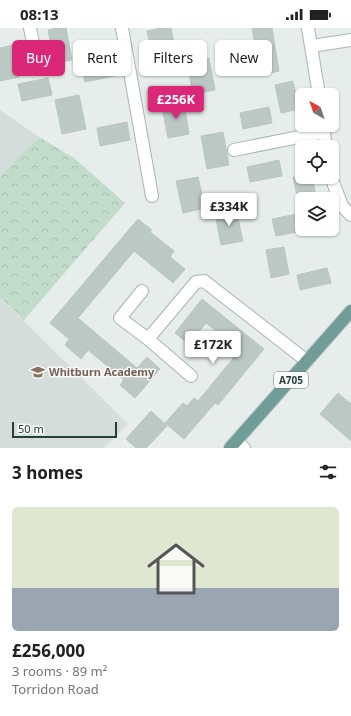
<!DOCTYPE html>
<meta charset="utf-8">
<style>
:root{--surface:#fff;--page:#f6f6f6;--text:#202124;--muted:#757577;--line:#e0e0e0;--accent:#db2777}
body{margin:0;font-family:"Noto Sans",sans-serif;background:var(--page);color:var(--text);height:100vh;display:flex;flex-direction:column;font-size:15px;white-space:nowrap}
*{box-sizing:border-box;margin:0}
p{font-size:13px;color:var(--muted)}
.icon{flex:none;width:22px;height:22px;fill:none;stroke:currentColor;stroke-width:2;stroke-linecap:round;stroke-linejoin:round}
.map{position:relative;height:420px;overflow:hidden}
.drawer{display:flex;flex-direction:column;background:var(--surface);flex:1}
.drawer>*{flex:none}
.guide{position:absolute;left:12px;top:12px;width:327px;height:36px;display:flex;gap:8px}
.needle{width:26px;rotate:320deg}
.fabs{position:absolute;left:295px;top:60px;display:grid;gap:8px}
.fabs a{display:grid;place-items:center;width:44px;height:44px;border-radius:6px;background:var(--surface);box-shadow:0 1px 3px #0004;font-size:20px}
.scale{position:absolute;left:12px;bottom:10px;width:105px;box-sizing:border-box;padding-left:4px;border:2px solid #273e3a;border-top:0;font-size:11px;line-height:14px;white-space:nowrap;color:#273e3a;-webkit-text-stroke:3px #f7faf9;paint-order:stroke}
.price{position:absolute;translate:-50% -34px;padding:0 9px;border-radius:4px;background:#fff;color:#222;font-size:13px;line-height:26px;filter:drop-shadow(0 1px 2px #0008)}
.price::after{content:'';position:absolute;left:50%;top:24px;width:12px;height:9px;margin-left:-6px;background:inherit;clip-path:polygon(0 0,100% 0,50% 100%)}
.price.on{background:var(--accent);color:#fff}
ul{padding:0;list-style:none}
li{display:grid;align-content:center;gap:8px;height:212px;padding:0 12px}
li+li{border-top:1px solid var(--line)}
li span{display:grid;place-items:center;height:124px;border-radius:6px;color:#555}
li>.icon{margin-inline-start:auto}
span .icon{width:72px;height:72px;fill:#fffc;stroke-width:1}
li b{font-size:17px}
h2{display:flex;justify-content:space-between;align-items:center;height:48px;padding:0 12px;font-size:17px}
.tag{padding:0 14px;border-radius:6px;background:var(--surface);box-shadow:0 1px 3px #0004;font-size:14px;line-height:36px}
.tag.on{background:var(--accent);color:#fff}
.status{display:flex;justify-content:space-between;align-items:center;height:28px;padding:0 20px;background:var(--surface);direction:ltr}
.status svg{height:11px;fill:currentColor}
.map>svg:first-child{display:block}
.built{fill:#d5ddda}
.forest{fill:url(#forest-crowns)}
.building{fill:#bcc8c4;stroke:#b9c6c2}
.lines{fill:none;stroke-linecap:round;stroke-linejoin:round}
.minor-casing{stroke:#a9b5b2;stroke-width:14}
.major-casing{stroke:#c3c9c8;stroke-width:14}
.minor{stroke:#fff;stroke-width:12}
.major{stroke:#709d97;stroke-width:12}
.labels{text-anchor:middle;stroke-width:3;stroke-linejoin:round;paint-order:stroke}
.shield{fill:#f7faf9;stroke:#657673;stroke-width:1}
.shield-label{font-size:10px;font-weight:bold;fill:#273e3a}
.education-label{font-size:11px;font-weight:bold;fill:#785e54;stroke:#f7faf9;text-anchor:start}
</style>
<div class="status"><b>08:13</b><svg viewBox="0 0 49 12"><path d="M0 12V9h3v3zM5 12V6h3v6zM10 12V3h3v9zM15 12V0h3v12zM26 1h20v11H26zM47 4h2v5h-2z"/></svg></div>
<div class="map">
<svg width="351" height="420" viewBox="0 0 351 420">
<defs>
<pattern id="forest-crowns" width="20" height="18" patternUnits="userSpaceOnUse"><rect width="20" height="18" fill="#c2dccc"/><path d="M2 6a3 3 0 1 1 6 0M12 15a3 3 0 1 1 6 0" fill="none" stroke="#a7beb0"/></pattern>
</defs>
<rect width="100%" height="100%" fill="#e6edeb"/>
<g class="built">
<polygon points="0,82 39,109 0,148"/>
<polygon points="0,269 128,396 104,420 0,420"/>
</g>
<polygon class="forest" points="39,109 74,130 125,175 24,292 0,269 0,148"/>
<g class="building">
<polygon points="58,0 66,0 72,32 54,35 48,2"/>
<polygon points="162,0 171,0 177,31 154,35 147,3"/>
<polygon points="252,0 272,0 279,43 261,47"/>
<polygon points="12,17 19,49 0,53 0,20"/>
<polygon points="116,30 120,47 85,54 81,38"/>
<polygon points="209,30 215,62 193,66 187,34"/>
<polygon points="48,50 52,67 22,73 18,56"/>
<polygon points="293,53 299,81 281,85 275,57"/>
<polygon points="79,67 86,101 62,106 55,72"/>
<polygon points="184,75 189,106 168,110 162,79"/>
<polygon points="269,79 272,95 243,101 240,85"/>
<polygon points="127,94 130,112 100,118 97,100"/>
<polygon points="223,104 229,137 207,141 201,108"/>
<polygon points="279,132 282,148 250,154 247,139"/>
<polygon points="198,149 205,180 183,185 176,153"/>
<polygon points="293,149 312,149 316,168 298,172"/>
<polygon points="236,181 243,213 221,217 215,185"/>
<polygon points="302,185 302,203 276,208 272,191"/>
<polygon points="138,191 152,202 150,204 174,223 170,229 185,241 173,255 134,223 78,290 137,340 147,329 160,341 135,370 120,357 124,352 88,322 81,331 65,317 69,311 50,295"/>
<polygon points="284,219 289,246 271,250 266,222"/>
<polygon points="327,240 331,255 300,262 297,247"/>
<polygon points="202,271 264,321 218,377 215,375 184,411 165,395 183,375 187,378 194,370 198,373 240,322 206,295 189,316 175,305"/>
<polygon points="338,365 351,376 351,413 320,386"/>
<polygon points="151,383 167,398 146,420 136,420 126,411"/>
</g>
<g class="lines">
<defs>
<g id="minor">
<polyline points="30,0 34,19"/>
<polyline points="122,0 152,168"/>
<polyline points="308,0 319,67"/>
<polyline points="312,18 351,12"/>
<polyline points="323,97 326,119"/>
<polyline points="234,122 324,104"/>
<polyline points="331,149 342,178 351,187"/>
<polyline points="142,263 120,290 148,311 191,348"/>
<polyline points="148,311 196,254 204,253 307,333"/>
<polyline points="236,413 244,420"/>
</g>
<polyline id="major" points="230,420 351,283"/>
</defs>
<use href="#minor" class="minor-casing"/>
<use href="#major" class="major-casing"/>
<use href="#minor" class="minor"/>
<use href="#major" class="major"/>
</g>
<defs>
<symbol id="school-bare" viewBox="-9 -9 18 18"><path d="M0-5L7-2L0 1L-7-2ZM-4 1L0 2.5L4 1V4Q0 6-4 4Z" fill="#8d6e63" stroke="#f7faf9" stroke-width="2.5" paint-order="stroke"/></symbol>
</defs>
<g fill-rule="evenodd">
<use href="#school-bare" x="28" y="334" width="20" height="20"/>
</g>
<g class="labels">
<rect class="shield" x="274" y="344" width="34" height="16" rx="3"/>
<g class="shield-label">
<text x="291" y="356">A705</text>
</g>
<g class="education-label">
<text x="49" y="348">Whitburn Academy</text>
</g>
</g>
</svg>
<div class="fabs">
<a><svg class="needle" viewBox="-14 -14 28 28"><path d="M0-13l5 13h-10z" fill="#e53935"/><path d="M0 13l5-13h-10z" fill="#757577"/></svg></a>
<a><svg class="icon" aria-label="locate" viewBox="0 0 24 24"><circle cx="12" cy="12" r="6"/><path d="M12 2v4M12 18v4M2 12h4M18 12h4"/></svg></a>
<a><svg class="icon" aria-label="layers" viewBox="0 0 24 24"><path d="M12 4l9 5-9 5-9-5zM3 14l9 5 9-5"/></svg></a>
</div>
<div class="scale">50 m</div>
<b class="price on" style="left:176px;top:92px">£256K</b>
<b class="price" style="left:229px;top:199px">£334K</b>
<b class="price" style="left:213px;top:337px">£172K</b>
<div class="guide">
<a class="tag on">Buy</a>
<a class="tag">Rent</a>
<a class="tag">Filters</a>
<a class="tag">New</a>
</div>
</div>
<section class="drawer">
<h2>3 homes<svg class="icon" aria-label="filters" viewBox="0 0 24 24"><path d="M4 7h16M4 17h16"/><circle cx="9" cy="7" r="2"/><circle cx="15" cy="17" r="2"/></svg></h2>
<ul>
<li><span style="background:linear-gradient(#dfe7d0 65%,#9aa5b1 0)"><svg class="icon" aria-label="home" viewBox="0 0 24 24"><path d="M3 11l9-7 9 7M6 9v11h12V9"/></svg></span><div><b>£256,000</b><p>3 rooms · 89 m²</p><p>Torridon Road</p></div></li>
</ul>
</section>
